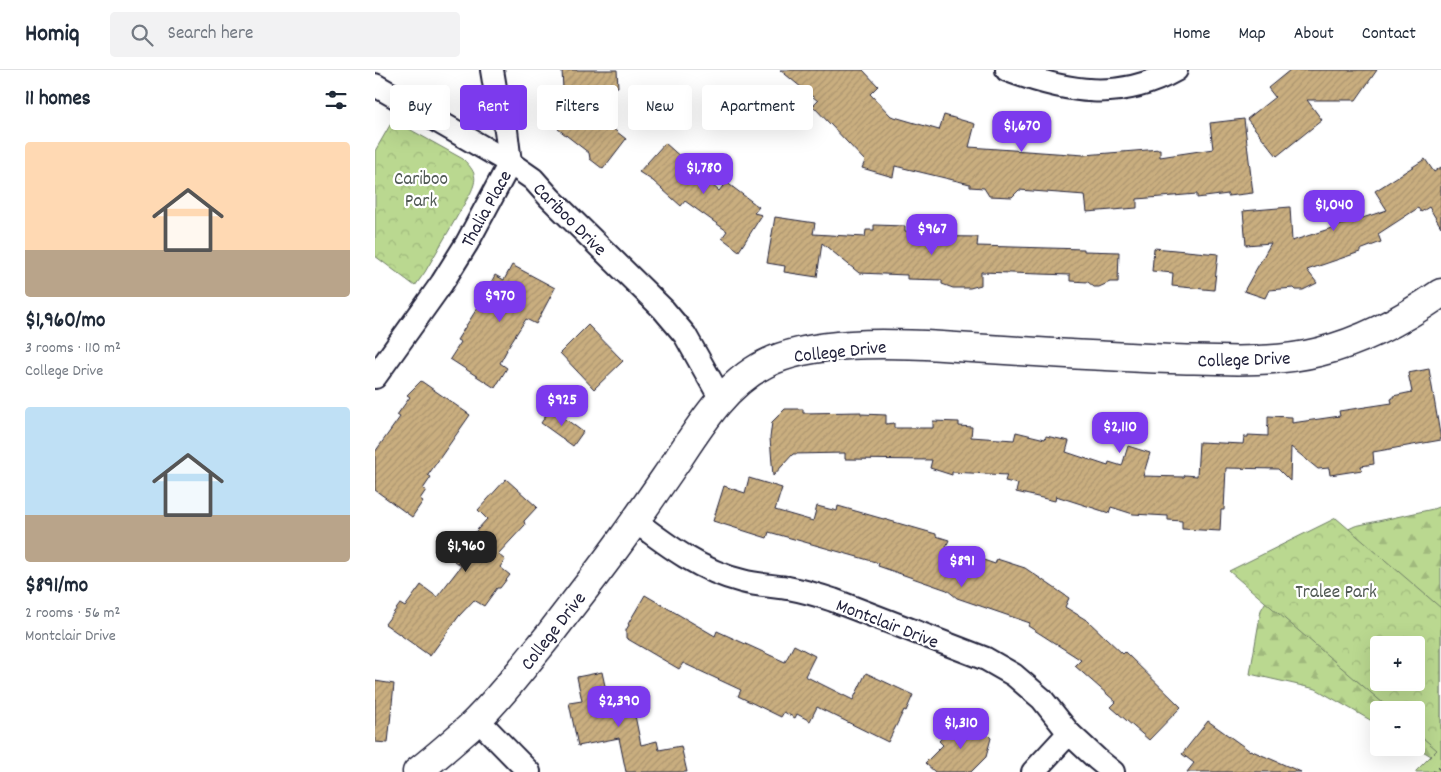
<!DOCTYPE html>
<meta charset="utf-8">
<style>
:root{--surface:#fff;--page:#f2f2f3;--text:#1f2937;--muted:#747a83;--line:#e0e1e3;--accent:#7c3aed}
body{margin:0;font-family:Dekko,sans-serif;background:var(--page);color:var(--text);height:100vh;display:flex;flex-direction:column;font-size:19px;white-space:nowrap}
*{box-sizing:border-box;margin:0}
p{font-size:16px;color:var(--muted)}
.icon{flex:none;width:28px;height:28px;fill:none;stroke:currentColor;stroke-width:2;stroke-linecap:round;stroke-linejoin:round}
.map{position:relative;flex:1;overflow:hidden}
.side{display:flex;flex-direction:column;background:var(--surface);width:375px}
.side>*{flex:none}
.banner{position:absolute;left:15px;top:15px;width:475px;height:45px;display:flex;gap:10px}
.tools{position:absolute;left:995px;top:566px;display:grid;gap:10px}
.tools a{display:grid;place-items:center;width:55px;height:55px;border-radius:5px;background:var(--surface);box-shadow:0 5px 20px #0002;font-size:25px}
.price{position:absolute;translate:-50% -42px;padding:0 11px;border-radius:10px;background:var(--accent);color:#fff;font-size:16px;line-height:32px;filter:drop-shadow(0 1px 2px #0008)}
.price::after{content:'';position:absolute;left:50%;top:30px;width:15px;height:11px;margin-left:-8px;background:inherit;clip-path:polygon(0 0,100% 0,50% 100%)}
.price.current{background:#222;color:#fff}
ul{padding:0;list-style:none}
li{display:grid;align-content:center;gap:10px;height:265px;padding:0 25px}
li span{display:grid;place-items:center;height:155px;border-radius:5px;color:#555}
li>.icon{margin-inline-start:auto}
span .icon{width:90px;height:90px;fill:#fffc;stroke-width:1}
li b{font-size:21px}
h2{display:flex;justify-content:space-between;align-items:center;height:60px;padding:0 25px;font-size:21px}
.tag{padding:0 18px;border-radius:5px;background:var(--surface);box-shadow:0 5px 20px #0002;font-size:18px;line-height:45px}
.tag.current{background:var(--accent);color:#fff}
header{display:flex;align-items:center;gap:30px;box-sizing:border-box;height:70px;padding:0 25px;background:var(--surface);border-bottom:1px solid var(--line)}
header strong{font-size:24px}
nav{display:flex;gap:28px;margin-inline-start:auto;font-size:18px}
.search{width:350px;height:45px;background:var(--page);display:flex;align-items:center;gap:12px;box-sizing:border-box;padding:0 18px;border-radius:5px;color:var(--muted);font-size:19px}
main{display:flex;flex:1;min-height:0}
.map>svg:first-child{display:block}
.forest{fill:url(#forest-firs);stroke:#6e7d66;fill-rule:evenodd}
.park{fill:url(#park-crowns);stroke:#6e7d66;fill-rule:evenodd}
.building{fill:url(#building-hatch);stroke:#22223b}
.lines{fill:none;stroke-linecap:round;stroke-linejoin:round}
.minor-casing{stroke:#22223b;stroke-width:26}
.tertiary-casing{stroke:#22223b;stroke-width:31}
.path{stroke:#22223b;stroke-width:3;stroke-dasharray:1 4;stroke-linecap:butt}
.minor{stroke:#fff;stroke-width:22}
.tertiary{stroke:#fff;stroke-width:28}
.labels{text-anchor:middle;stroke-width:4.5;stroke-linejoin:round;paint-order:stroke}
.park-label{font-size:19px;fill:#505954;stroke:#fff}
.street-label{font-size:19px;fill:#22223b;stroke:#fff}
</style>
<header>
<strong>Homiq</strong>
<div class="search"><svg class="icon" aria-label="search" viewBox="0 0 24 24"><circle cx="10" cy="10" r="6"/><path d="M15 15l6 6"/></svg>Search here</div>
<nav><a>Home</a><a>Map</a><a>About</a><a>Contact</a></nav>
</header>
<main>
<section class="side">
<h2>11 homes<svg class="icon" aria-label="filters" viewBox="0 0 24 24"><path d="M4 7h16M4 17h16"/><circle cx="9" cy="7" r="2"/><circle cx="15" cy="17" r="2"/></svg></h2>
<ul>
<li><span style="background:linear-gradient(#ffd9b3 70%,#b9a48a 0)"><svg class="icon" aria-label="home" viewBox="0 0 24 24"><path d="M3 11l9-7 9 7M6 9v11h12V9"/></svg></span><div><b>$1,960/mo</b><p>3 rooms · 110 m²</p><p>College Drive</p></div></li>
<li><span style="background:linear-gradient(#bfe0f5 70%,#b9a48a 0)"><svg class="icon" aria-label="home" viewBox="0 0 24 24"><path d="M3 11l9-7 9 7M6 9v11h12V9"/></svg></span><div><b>$891/mo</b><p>2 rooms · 56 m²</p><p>Montclair Drive</p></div></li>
</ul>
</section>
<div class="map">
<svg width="1066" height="702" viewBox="0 0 1066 702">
<defs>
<pattern id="forest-firs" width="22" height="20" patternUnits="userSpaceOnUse" patternTransform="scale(1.25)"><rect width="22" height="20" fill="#bad890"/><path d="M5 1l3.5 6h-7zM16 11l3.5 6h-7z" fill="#a0b97d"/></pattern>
<pattern id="park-crowns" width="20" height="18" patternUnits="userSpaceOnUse" patternTransform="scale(1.25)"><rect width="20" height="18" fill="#bad890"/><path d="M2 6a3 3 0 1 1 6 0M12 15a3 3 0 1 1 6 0" fill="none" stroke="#a0b97d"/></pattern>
<pattern id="building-hatch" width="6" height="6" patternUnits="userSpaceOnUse" patternTransform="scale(1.25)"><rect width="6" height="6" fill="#c9ae7f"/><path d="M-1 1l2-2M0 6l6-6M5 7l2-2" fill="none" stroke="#ac956f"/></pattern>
</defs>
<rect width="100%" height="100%" fill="#fff"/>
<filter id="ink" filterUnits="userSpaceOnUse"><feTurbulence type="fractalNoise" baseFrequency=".02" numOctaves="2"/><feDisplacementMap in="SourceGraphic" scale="10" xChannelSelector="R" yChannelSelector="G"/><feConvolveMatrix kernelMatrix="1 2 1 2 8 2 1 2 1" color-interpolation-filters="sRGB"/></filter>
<g filter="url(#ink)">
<path class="forest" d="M1066,436V692L1041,677V640H1004V655L941,619L875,604L886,540L918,485L980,456L1058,439ZM1004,575H1041V612H1004Z"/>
<g class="park">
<path d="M18,50L88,89C101,102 103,108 95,124L50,202L40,216L0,186V81Z"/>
<path d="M961,448L1066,538V702H1040L1062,680L1041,662V640H1016L854,501ZM1004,575H1041V612H1004Z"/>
</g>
<g class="building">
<polygon points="187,0 242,0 243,17 188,20"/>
<polygon points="405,0 488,0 503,16 495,24 516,46 564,60 569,45 600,54 594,77 709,85 785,79 785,87 838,79 835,53 869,49 878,123 853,126 853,124 822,128 822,124 762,129 762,138 712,142 710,125 644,120 637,127 614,126 609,118 595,117 595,114 520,96 518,107 487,98 490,91 438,36 443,31"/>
<polygon points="915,0 1002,0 981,30 932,30 947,50 902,86 872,49 900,27 893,18"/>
<polygon points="204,32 251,69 228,99 215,89 214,83 183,59"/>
<polygon points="290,73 344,121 351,112 384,137 379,143 387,145 364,181 347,168 352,161 310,131 306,136 278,111 264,102"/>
<polygon points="1050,89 1059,102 1066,97 1066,157 1054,137 1046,142 1043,138 1003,164 1006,172 985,180 985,182 932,200 942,213 928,220 921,220 919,218 894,220 890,228 869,221 896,173 871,175 868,141 915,137 917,171 1012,140 1000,121"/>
<polygon points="400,147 440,153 438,164 490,167 491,160 499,160 499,155 530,156 530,161 537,162 537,166 603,167 602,176 709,179 709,181 744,182 743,212 735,212 724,217 719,217 713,212 695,211 695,205 606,202 606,215 595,218 578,218 567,214 567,210 532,209 532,205 484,203 447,173 442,207 409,202 410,196 392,193"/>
<polygon points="779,178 843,184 839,220 797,216 798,203 777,201"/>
<polygon points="137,195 180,218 161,254 151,249 131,280 132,280 125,293 132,298 120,318 75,289 86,272 82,270 110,226 109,226 120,205 129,210"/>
<polygon points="213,255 248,291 219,319 185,283"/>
<polygon points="1054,299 1066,370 998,382 999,394 986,396 987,400 955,405 954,398 943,399 916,377 915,411 903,399 851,398 849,440 846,440 845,461 807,459 807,451 793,450 793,446 758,444 736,437 734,443 681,426 680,431 641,422 643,414 630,411 632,405 577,402 577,405 555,398 557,390 470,389 470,383 418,384 398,406 395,368 397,352 410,339 428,339 428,343 486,342 486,344 511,345 511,354 519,353 519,358 558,358 558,351 584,352 584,356 597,357 596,367 639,370 641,362 670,369 671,366 694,371 691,382 733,396 734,392 747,396 753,376 775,383 768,406 809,407 810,405 822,406 824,372 868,374 869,367 873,367 873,365 893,366 893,358 892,357 893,356 893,346 917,347 917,353 965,346 964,341 1017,333 1016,329 1018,328 1018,326 1037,322 1033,303"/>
<polygon points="46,311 95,345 53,405 56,407 48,419 51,420 45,429 48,431 37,447 0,420 0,382 25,347 22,345 35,327 32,325"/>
<polygon points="176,338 208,362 198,376 166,353"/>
<polygon points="374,408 407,418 400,440 438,451 442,436 462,441 463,436 561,464 561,466 574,470 571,477 620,494 622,489 650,498 694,528 690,537 713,551 748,584 750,582 806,637 774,670 736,637 741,632 700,596 706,590 653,556 655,553 582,528 572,520 503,496 504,493 394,462 392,468 338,451 349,416 370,423"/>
<polygon points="131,409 162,437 149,451 150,455 123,484 130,490 125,497 135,505 125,518 122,518 109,536 99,530 84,546 55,586 10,554 25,534 30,537 46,515 62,527 86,496 79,491 102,460 112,449 103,440"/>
<polygon points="270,525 340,566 342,561 410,592 419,575 440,586 430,606 478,630 491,603 538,625 531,641 529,640 513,672 442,637 435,651 422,644 420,648 409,642 406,647 363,626 366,620 308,593 304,599 251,568 251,560 254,555 253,554"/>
<polygon points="227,602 232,625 255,621 266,675 282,671 284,680 306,676 312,702 251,702 244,668 203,676 194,633 207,631 202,607"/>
<polygon points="0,611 19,614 13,673 0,672"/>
<polygon points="833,651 875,681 875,680 926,702 812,702 819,693 807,684"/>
<polygon points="590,652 598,659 603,655 616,668 611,687 596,702 560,702 550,693 568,675 564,671 578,656 582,660"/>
</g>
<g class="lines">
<defs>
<g id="minor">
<path d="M632,0C691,22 744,32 801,0"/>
<polyline points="0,15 135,93 158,109 175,128 288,239 310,265 346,329"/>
<polyline points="0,307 67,213 92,173 135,93 131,60 122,30 117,0"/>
<path d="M260,451C293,476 326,501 367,511C382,515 398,516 413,518C429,521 443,525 458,530L611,589L639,605L667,629L694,663L722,689L738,702"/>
<polyline points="102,649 154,702"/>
<polyline points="658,702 694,663"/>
</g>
<path id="tertiary" d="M42,702C60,688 77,673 94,658C124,629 149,596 175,564C200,531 226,499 250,465C268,440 285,415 303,389C326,354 351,314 390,294C436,270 515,273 567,276C643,281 720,286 796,289C845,290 896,294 944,282C988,271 1029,249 1066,223"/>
</defs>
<use href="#minor" class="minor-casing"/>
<use href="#tertiary" class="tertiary-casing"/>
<polyline class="path" points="1059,702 1066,696"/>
<use href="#minor" class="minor"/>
<use href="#tertiary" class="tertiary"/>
</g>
</g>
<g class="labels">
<g class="park-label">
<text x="46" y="114">Cariboo<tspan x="46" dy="22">Park</tspan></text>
<text x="961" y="527">Tralee Park</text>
</g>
<g class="street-label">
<text transform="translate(110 138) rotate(-61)" y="7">Thalia Place</text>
<text transform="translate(196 148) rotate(45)" y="7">Cariboo Drive</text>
<text transform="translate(465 280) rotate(-6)" y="7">College Drive</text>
<text transform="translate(869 288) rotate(-2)" y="7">College Drive</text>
<text transform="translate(513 552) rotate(21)" y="7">Montclair Drive</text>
<text transform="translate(177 560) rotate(-52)" y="7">College Drive</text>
</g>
</g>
</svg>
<div class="tools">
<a>+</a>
<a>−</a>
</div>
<b class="price" style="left:647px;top:83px">$1,670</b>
<b class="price" style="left:329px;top:125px">$1,780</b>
<b class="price" style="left:959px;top:162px">$1,040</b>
<b class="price" style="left:557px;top:186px">$967</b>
<b class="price" style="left:125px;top:253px">$970</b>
<b class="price" style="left:187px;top:357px">$925</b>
<b class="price" style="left:745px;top:384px">$2,110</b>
<b class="price current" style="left:91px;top:503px">$1,960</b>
<b class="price" style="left:587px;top:518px">$891</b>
<b class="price" style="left:244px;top:658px">$2,390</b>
<b class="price" style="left:586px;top:680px">$1,310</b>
<div class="banner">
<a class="tag">Buy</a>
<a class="tag current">Rent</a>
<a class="tag">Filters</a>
<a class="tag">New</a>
<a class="tag">Apartment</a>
</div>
</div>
</main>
